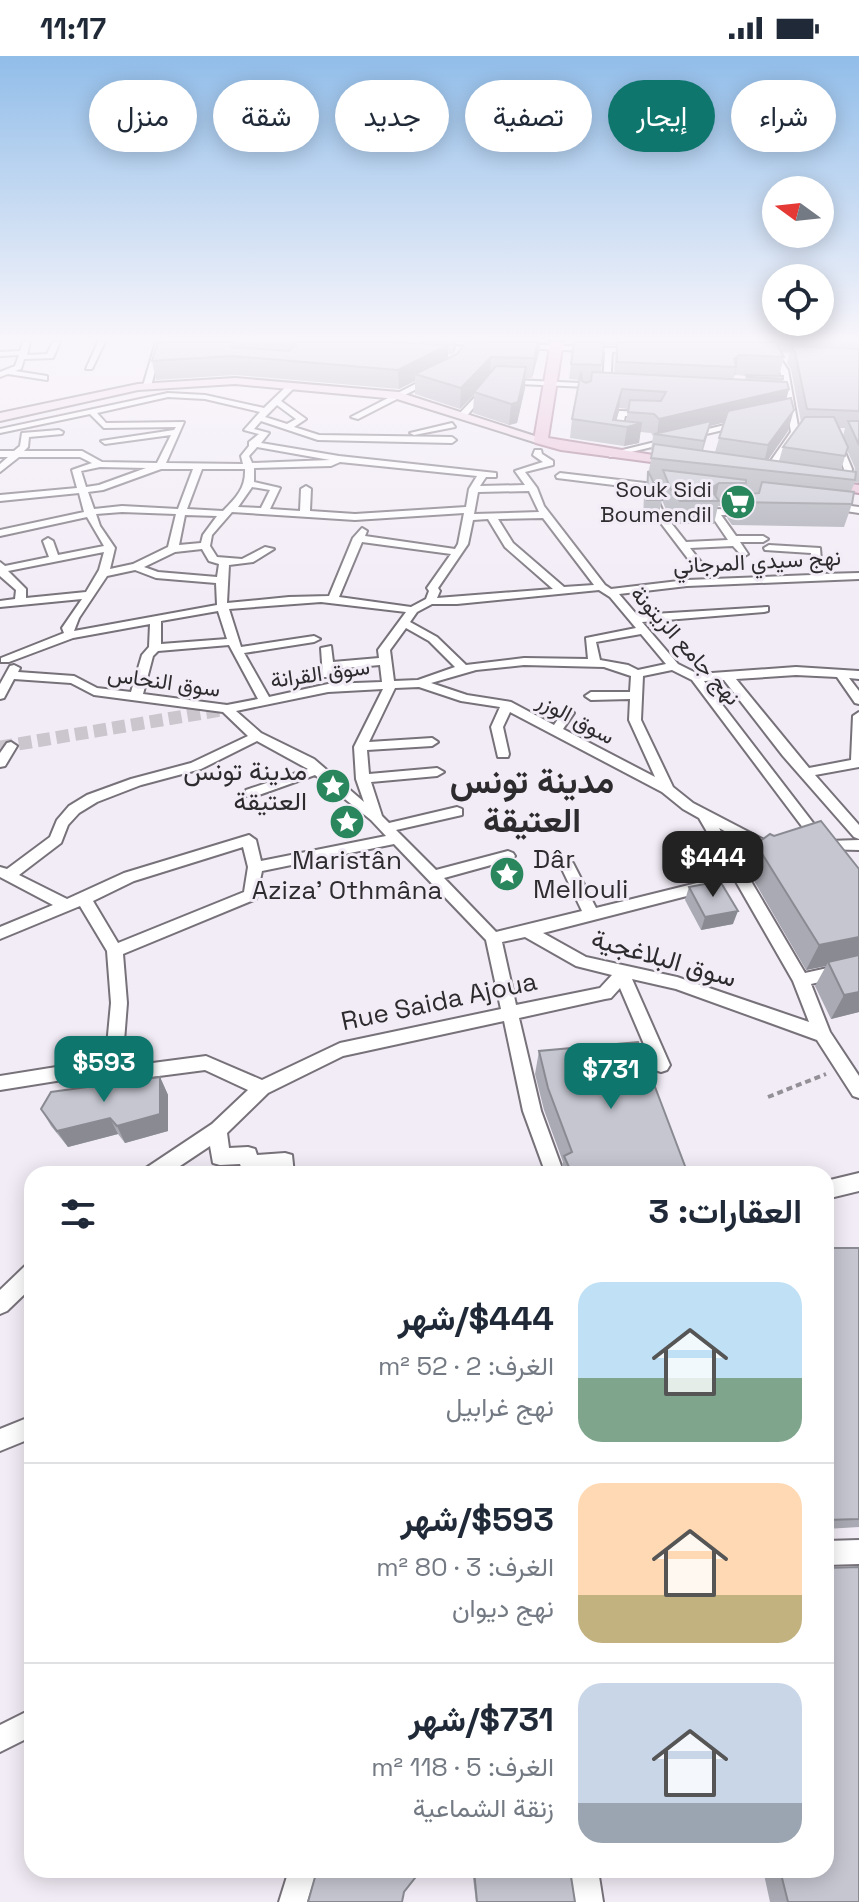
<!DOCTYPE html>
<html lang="ar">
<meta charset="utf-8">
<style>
:root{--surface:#fff;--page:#f6f6f7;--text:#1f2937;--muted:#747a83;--line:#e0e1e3;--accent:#0f766e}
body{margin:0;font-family:"Space Grotesk",Vazirmatn,sans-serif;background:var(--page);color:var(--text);direction:rtl;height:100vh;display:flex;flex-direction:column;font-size:30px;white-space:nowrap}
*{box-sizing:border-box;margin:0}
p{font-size:26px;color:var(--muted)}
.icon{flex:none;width:44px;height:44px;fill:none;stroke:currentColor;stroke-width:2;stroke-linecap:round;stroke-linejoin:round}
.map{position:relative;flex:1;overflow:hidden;direction:ltr}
.side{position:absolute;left:24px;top:1110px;width:810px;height:712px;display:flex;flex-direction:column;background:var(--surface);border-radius:24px;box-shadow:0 4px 20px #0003;direction:rtl}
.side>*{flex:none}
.banner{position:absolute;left:24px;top:24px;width:812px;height:72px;direction:rtl;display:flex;gap:16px}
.needle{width:52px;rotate:285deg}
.fabs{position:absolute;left:762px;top:120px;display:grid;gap:16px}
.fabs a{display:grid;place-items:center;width:72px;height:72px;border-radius:50%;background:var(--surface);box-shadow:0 4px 20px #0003;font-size:40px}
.price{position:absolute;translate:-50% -68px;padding:0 18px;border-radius:16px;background:var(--accent);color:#fff;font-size:26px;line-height:52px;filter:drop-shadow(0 2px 4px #0008)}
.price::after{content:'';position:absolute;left:50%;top:48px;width:24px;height:18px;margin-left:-12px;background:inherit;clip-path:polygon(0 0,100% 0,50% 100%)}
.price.on{background:#222;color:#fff}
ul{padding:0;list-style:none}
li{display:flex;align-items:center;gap:24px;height:200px;padding:0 32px}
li+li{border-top:2px solid var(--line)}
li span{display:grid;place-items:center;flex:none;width:224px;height:160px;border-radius:24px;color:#555}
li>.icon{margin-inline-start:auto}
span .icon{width:96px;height:96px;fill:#fffc;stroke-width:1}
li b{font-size:34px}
h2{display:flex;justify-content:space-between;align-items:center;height:96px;padding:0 32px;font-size:34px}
.chip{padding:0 28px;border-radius:36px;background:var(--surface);box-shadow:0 4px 20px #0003;font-size:28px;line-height:72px}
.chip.on{background:var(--accent);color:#fff}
.status{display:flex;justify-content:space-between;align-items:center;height:56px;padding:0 40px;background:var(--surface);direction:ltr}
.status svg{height:22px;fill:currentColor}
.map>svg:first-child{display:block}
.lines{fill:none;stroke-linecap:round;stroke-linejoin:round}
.street-tunnel{stroke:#cbc5ce;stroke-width:13;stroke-dasharray:13 6;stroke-linecap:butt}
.street-casing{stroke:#77717a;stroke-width:4}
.secondary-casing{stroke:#77717a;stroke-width:4}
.primary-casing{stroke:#9d708a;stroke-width:4}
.path{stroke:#949097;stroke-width:4;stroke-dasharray:6 4;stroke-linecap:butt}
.street{fill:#fff;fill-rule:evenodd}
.secondary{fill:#f4dfeb;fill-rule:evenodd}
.primary{fill:#e9bfd6;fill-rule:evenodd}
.wall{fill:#a9aab3;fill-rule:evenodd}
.shaded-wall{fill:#8a8b92}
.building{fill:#c5c6d0;stroke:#8a8b92;stroke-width:2}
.labels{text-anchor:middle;stroke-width:6;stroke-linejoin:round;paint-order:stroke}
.far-poi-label{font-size:22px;fill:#2d2b2e;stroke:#f2ecf6;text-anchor:end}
.far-street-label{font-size:22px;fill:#2d2b2e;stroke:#f2ecf6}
.poi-label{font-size:26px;fill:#2d2b2e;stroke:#f2ecf6;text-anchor:end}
.street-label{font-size:26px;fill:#2d2b2e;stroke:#f2ecf6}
.district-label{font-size:34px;font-weight:bold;fill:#2d2b2e;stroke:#f2ecf6}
</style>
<div class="status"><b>11:17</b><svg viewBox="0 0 49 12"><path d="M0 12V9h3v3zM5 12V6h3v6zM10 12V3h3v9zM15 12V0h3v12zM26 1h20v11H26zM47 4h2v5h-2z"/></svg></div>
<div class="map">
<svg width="859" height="1846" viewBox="0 0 859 1846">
<rect width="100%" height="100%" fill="#f2ecf6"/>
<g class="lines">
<polyline class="street-tunnel" points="0,691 227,653"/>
<defs>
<g id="street">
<polygon points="23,286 30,286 27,299 47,298 53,286 60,286 53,302 24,303 21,313 15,315 47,320 47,324 8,318 0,321 0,316 15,310 19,299 0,300 0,296 20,295"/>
<polygon points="98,286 105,286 92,313 86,313"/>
<polygon points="156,286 163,286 151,330 147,332 143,330"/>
<polygon points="423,286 487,286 490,288 486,290"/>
<polygon points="767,286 774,286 779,301 788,314 799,376 768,421 765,422 761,419 791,376 780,314 771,301"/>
<polygon points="518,288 638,293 642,295 638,297 612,296 610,332 494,327 465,362 459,362 459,358 492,323 603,328 605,296 521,292"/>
<polygon points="429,321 436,323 358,363 351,361"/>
<path d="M290,327L297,329L281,345L306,363L294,371L319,379L452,381L456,384L452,387L318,384L261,365L254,373L269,377L261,387L339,400L496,417V421H486L480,430L525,429L515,415L543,406L533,399L535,394H541L542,398L553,405V409L525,416L537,432L544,450L605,529L611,533L687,524L812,519L811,497L765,494L764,492L769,489L820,492L822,518L859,517V523L687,530L619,538L637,559L768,551V555L764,556L642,566L678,608L698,618L796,611L859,615V623L849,622L859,635V648L855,647L837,621L796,619L736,623L809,712L851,704L853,660L859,656V711L815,719L859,769V783L854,781L783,700L724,624L704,625L827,785L859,784V794L819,793L692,624L672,614L643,620L641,664L673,731L693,747L766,785H776L778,788L776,791L742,810L805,917L859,905V917L811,928L830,976L859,1020V1042L853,1040L817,984L676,933L632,923L670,1009L667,1014L661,1016L655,1014L620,932L611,942L605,943L519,962L541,1055L564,1118H546L523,1055L504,965L343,1000L268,1037L227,1077L229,1092L248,1091L255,1093L257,1099L285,1097L292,1099L294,1118H276V1114L249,1116L242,1114L240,1108L220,1109L213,1107L210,1090L168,1118H144L146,1112L212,1068L248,1034L205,1014L113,1026L75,1022L0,1034V1020L75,1008L105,1011L111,947L107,895L80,850L0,883V871L53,849L0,821V811L7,813L50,781L57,764L69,750L87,739L131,723L191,707L248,680L223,656L94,639L71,627L14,623L4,642L0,643V628L10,610L14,609L20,612L18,616L74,620L97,632L131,636L142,599L149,591L150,568L73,582L9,606H1V602L64,577L62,572L82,543L0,551V545L15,543L16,534L0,520V506L5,510L49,501L43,485L48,482L53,485L58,499L104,490L87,461L0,480V474L84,456L79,437L0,445V439L77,432L72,414L92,407L80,401H19L0,416V408L8,401H0V395H14L20,390L22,377L59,374L63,376L62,378L29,381L28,391L24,395H82L102,406L157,407L171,379L105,388L101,385L174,374L176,371L104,372L90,358L0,377V373L168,337L205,339L264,352ZM168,341L205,343L260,356L244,374L259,378L249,386V390L241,400L243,408L166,407L184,366L106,367L97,357ZM277,349L296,363L287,368L265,361ZM257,391L330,404L252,407L249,400ZM340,406L477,420L469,433L466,451L355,458L310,455L311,433L306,430L301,433L300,455L270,453L280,432L254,426V412L331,410ZM100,411L146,412L99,429L86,431L81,415ZM161,413H193L178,453L122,450L94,453L88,436L103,434ZM202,413H245C246,432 236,442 223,455L187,453ZM252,431L270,434L261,452L238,451ZM529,435L539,456L474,458L478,436ZM122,456L176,458L168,491L133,508L110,513L115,492L100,470L96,458ZM232,456L355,464L464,457L458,488L455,493L365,480L367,475L362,472L353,482L329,540L289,541L227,547L229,509L253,506L274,493L265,491L242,503L217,501L210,490L212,479ZM185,459L217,460L203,479L201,487L179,489ZM543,462L594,529L564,531L513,487L498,463ZM488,463L505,491L553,533L437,542L440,535L438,532L468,488L473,464ZM362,486L451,498L427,532L429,535L426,543L411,551L339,541ZM202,493L209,505L219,508L217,521L158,516L144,511L175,496ZM104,496L99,514L86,536L26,542V533L8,515ZM135,514L156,522L216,527L217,549L74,575L79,562L107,520ZM599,534L610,541L636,572L586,582L588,603L524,602L466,609L437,581L410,566L417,556L432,548H457ZM321,546L406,556L378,594L379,602L333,606L331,590L321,592L323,621H331L333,613L380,609L382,626L328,628L269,641L244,597L314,586L320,583L314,580L241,591L229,553ZM218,555L227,583L161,588V565ZM406,572L429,585L455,611L418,624L394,625L390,594ZM641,578L666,608L638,614L628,609L600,604L596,586ZM229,589L258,643L227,649L143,638L153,600L158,595ZM524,609L604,611L631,620L630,636H591L585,640L591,644L630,643L629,664L655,721L563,673L574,657L572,654H564L554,669L511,646L467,639L431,627L476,614ZM419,631L461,645L500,651L491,671L498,701H508L509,698L503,671L510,656L662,736L683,753L699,762L725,807L703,819L701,826L596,852L573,807H563L561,811L582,855L496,876L444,822L513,803L515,800L513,797L508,795L436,814L396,774L462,759V753L457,751L389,767L382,760L371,726L437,720L444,716L437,712L369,718L367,694L432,690L438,686L432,682L369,686L395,632ZM383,633L354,691L356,723L364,746L314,703L261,677L236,655L328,636ZM257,685L308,713L246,734V740H256L315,719L371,764L386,780L261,805L256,784L249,779L124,817L67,843L19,819L61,787L68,769L79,757L97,746L141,729L201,713ZM719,772L754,791L736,801ZM394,788L486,884L501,953L340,987L262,1024L206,1000L122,1011L127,947L123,898L256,843L262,815ZM243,791L248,811L244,836L118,887L93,845L134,825ZM731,817L793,925L809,966L677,921L586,901L543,877L714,833L716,825ZM525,881L576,910L612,919L600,932L516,949L502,886Z"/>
<polygon points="619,355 649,356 653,358 649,360 625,360 621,378 627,381 623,384 612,380"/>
<polygon points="741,365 744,369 610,401 606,398"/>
<polygon points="452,367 455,371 414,379 410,377"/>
<polygon points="832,380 839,382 852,413 848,431 843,434 838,431 844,413"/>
<polygon points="560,417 679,431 684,434 679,437 557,422 556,420"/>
<polygon points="649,438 655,438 664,458 686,486 728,484 709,456 714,453 750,454 752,456 747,459 721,459 736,480 763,480 768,483 763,486 740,486 748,498 743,501 733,490 690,492 704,510 695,512 654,458"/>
<polygon points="829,447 859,451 859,457 826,452 826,448"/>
<polygon points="11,686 17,690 5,710 0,711 0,697 7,687"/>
<polygon points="859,1117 859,1135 826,1143 826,1125"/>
<polygon points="32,1207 32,1231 7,1255 0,1258 0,1234 25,1210"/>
<polygon points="32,1360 32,1382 0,1395 0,1373"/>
<polygon points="859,1484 859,1508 826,1509 826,1485"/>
<polygon points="32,1653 32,1680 0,1696 0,1669"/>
<polygon points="289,1814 317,1814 307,1846 279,1846"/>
<polygon points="570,1814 598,1814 603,1846 575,1846"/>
</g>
<polygon id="secondary" points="235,322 398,336 547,384 537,387 397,343 235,328 138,334 0,365 0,357 138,328"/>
<g id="primary">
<polygon points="551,286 563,286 548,382 684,404 691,408 689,411 561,394 536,387 534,384"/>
<polygon points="818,423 859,429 859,437 813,430 813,424"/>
</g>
</defs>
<use href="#street" class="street-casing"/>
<use href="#secondary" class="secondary-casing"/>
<use href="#primary" class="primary-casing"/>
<polyline class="path" points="768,1041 826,1018"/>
<use href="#street" class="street"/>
<use href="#secondary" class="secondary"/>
<use href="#primary" class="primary"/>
</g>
<g class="wall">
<polygon points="158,286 456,286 456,293 453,298 448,298 448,302 457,298 466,286 540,286 539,296 532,322 525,322 525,332 517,367 509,369 473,357 474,339 460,353 415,338 415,325 399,333 235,319 156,324 152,305"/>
<path d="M565,286H859V427L855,426L851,435L852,448L844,471L732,469L727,462L730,450H718L714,468H675L667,456L659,437L661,425H652L662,444L657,467H643L644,437L653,395L651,394L653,380L651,377L640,376L639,387L624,390L570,382L572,363L579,324L569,323L574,287ZM603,289H616L614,318L601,317ZM781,296L790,297L787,307L791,313L801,366L783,391L779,405L768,404L788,375L786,343L789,333L783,326V323L779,320L784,301ZM735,319L746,320L745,324L733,323ZM619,352L628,353L626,366L616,365ZM724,366L715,396L703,395L710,370ZM839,372H845L843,380ZM847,394L855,412L854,416L841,414ZM744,435L759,437L743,438Z"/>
<polygon points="774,780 859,956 831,963 815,930 826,910 806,914 747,813 756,788"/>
<polygon points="689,831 733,868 701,874 685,844"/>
<polygon points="539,995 688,1118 560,1118 563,1106 544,1054 535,1018"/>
<polygon points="160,1021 168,1039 168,1075 125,1087 118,1078 68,1091 51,1070 41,1053"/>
<polygon points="826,1192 859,1192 859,1471 826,1473"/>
<polygon points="472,1814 570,1814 575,1846 476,1846"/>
<polygon points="763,1814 826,1814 859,1846 770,1846"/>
</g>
<g class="shaded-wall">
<polygon points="453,286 456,286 456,293 453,298"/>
<polygon points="538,286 540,286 539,296 532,322 534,302"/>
<polygon points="448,289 448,308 415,318 415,325 399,333 398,314"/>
<polygon points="739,299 735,319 734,320 736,311 734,303"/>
<polygon points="491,301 490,321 474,336 474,339 460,353 461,332"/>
<polygon points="526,311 525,332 517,367 509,369 511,348"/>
<polygon points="622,333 619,352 615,369 613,369"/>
<polygon points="789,333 784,352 710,370 700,402 704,385 657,378 659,363"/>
<polygon points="794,354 788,375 763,411 768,389"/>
<polygon points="642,367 639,387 624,390 627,371"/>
<polygon points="719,427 715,445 709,445 713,431"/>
<polygon points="738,855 733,868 701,874 705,861"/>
<polygon points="859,881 859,903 828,906 826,910 806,914 819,889"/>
<polygon points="859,936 859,956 831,963 844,939"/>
<polygon points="160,1021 168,1039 168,1075 125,1087 117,1070"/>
<polygon points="110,1062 118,1078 68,1091 57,1075"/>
</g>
<g class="building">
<polygon points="158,286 234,286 231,291 289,295 296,289 290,286 393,286 448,289 398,314 232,300 152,305"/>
<polygon points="466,286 538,286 534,302 491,301 461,332 415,318 457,298"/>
<polygon points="574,286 604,286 602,309 571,308"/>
<polygon points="617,286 776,286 784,301 739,299 734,303 736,311 617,306"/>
<polygon points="791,290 859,293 859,355 807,353 795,296"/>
<polygon points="496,310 526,311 518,346 511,348 474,336"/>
<polygon points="581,316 582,325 586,327 591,325 592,316 787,326 789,333 659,363 654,358 628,356 630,344 661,345 666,336 622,333 613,364 642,367 627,371 572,363"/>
<polygon points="746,319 783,320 783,323 747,321"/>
<polygon points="791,342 794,354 768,389 719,382 728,355"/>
<polygon points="805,361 834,361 848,391 845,400 783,391"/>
<polygon points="711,365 704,385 654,378"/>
<polygon points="848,365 859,365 859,389"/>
<polygon points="654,388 856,416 855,424 651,402"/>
<polygon points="663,414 746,424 746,427 719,427 713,431 712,435 719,445 680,445 671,434"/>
<polygon points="648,415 662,444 647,444"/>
<polygon points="762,426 854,436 852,448 737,446 732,439 759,437"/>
<polygon points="821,765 859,813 859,881 819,889 756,788 770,778 774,780"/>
<polygon points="720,825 738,855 705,861 689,831"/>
<polygon points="859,899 859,936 844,939 828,906"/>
<polygon points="638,986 688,1118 572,1118 564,1100 572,1096 548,1032 539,995"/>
<polygon points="160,1021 160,1058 117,1070 110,1062 57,1075 41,1053 51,1036"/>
<polygon points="826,1192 859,1192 859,1463 826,1464"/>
<polygon points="859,1511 859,1846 788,1846 780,1814 826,1814 826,1512"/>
<polygon points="317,1814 432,1814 419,1817 404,1836 402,1846 308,1846"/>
<polygon points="474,1814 570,1814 575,1846 477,1846"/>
</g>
<linearGradient id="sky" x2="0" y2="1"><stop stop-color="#91bde9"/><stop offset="0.52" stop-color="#f9f6fb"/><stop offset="1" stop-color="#f9f6fb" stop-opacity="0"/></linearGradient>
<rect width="859" height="545" fill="url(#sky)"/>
<defs>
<symbol id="supermarket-disc" viewBox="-11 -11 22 22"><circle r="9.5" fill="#29865d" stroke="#f2ecf6"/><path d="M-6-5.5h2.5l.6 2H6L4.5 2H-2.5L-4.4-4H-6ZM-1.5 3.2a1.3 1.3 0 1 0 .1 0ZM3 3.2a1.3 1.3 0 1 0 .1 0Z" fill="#fff"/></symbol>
<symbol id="sight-disc" viewBox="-11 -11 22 22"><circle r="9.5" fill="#29865d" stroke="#f2ecf6"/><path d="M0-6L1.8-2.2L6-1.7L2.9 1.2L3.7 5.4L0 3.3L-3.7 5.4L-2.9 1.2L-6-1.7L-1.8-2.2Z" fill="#fff"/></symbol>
</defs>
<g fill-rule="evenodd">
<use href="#supermarket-disc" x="718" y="426" width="40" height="40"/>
<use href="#sight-disc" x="313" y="710" width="40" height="40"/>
<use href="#sight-disc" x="327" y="746" width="40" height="40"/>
<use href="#sight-disc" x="487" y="798" width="40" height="40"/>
</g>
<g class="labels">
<g class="far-poi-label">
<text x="712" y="441">Souk Sidi<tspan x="712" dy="25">Boumendil</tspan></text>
</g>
<g class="far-street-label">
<text transform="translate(757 505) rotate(-3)" y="8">نهج سيدي المرجاني</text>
<text transform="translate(686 589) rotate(48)" y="8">نهج جامع الزيتونة</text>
<text transform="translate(320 617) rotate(-8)" y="8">سوق القرانة</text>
<text transform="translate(164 625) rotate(8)" y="8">سوق النحاس</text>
<text transform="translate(576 662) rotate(28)" y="8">سوق الوزر</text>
</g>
<g class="poi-label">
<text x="307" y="724">مدينة تونس<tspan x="307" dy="30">العتيقة</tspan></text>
<text x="533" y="812" text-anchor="start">Dâr<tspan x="533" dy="30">Mellouli</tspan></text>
<text x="347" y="813" text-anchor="middle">Maristân<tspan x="347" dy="30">Aziza' Othmâna</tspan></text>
</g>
<g class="street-label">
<text transform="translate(664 902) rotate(16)" y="9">سوق البلاغجية</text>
<text transform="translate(439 945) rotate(-12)" y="9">Rue Saida Ajoua</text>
</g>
<g class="district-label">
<text x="532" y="737">مدينة تونس<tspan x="532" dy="39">العتيقة</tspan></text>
</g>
</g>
</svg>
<div class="fabs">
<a><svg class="needle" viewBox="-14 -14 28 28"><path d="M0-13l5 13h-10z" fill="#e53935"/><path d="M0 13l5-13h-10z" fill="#747a83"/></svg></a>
<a><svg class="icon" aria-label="locate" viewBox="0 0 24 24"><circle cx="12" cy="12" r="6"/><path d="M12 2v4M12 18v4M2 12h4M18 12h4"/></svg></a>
</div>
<b class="price on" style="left:713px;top:843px">$444</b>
<b class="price" style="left:104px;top:1048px">$593</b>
<b class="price" style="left:611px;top:1055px">$731</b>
<div class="banner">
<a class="chip">شراء</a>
<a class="chip on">إيجار</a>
<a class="chip">تصفية</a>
<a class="chip">جديد</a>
<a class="chip">شقة</a>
<a class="chip">منزل</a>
</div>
<section class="side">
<h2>العقارات: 3<svg class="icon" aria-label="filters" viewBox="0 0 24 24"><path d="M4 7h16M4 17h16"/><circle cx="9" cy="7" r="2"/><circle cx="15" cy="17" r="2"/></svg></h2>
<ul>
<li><span style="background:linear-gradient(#bfe0f5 60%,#7fa58c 0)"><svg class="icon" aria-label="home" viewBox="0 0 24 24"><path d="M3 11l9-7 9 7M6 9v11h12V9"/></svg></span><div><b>$444/شهر</b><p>الغرف: 2 · 52 m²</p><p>نهج غرابيل</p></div></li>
<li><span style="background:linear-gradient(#ffd9b3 70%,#c2b280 0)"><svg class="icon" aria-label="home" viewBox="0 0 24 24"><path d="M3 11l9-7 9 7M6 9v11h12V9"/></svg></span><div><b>$593/شهر</b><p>الغرف: 3 · 80 m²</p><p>نهج ديوان</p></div></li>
<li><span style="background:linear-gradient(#c9d6e8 75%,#9aa5b1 0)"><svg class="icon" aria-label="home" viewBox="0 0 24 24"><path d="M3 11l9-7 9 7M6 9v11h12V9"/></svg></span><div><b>$731/شهر</b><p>الغرف: 5 · 118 m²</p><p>زنقة الشماعية</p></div></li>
</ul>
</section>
</div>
